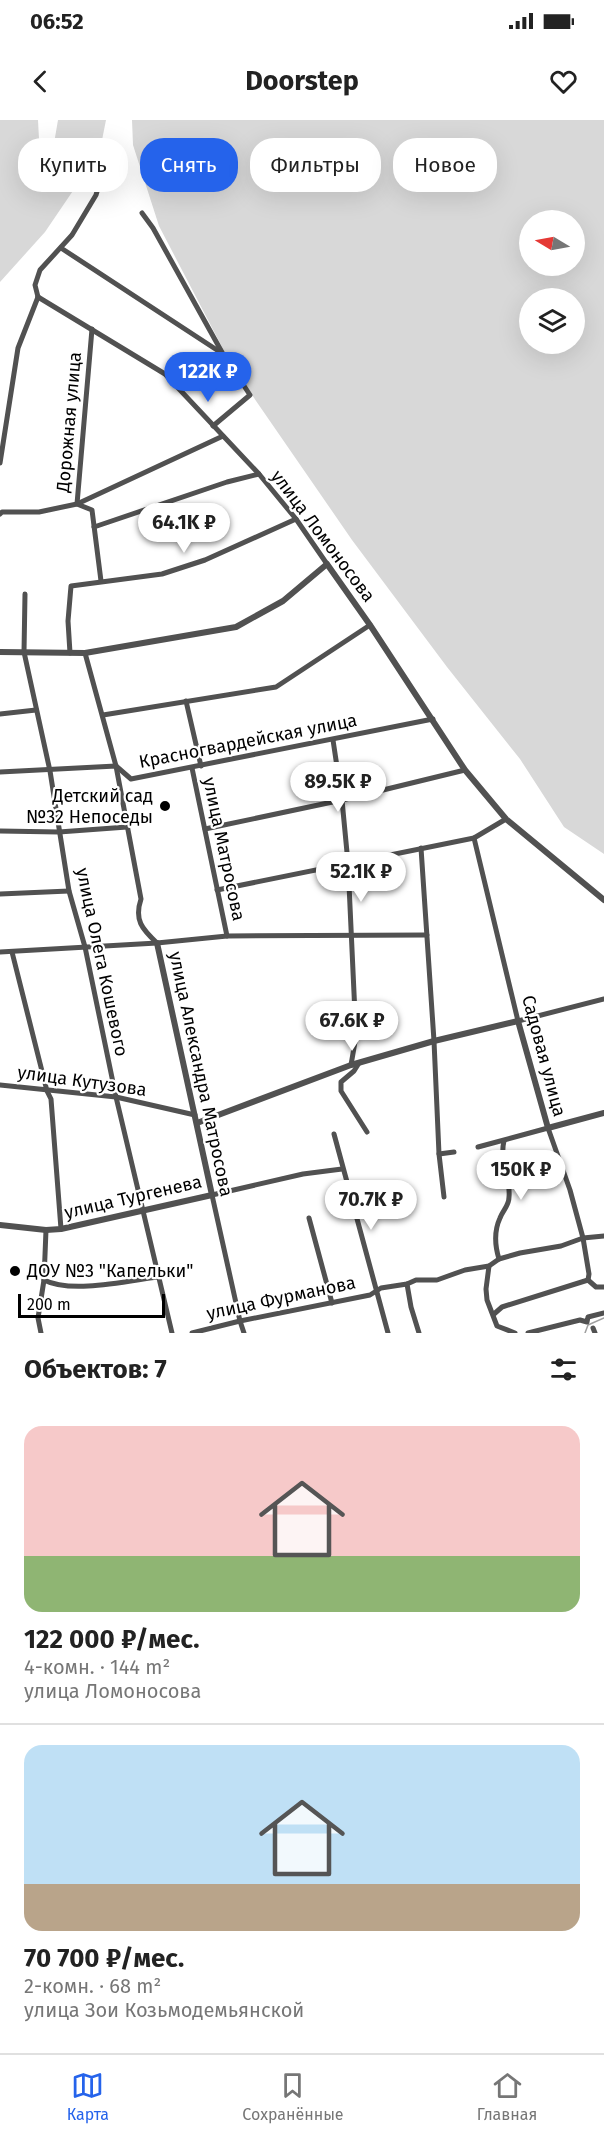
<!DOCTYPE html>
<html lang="ru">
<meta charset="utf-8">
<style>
:root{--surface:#fff;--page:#f2f2f2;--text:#222;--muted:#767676;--line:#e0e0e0;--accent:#2563eb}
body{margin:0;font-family:"Fira Sans",sans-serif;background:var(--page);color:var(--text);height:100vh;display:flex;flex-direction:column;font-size:22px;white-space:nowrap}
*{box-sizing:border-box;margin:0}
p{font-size:20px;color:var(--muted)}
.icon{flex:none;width:33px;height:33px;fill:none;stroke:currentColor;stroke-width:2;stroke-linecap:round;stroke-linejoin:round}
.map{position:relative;height:1213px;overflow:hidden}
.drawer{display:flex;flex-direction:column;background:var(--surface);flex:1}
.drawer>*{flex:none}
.guide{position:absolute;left:18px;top:18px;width:568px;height:54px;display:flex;gap:12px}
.needle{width:39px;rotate:280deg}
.tools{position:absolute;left:519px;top:90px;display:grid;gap:12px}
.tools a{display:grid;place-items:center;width:66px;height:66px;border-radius:50%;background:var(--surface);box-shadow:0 6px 24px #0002;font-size:30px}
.scale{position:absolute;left:18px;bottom:15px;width:147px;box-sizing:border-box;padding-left:6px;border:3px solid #000;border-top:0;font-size:16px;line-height:21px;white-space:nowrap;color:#000;-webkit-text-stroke:4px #fff;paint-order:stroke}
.price{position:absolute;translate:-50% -51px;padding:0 14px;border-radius:21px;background:#fff;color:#222;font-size:20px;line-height:39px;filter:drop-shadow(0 2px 3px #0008)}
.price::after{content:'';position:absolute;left:50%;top:36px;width:18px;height:14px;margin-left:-9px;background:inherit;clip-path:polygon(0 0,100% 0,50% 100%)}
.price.active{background:var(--accent);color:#fff}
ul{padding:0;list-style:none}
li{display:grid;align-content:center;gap:12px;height:318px;padding:0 24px}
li+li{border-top:2px solid var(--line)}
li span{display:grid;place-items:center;height:186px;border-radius:18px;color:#555}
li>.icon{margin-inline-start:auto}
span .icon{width:108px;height:108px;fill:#fffc;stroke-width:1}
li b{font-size:26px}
h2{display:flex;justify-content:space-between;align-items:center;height:72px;padding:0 24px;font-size:26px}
.pill{padding:0 21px;border-radius:24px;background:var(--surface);box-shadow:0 6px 24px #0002;font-size:21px;line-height:54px}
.pill.active{background:var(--accent);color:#fff}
.status{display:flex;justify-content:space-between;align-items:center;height:42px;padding:0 30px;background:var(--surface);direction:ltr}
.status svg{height:16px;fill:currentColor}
header{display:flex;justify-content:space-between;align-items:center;height:78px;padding:0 24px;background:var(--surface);font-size:27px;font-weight:700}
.tab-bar{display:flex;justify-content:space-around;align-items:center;height:84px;border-top:2px solid var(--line);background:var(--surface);font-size:16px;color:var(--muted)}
.tab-bar a{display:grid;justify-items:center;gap:3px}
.tab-bar .active{color:var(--accent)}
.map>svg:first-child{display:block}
.green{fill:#d8d8d8;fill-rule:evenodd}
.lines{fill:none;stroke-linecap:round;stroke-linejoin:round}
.stream{stroke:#9f9f9f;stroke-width:1.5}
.minor{stroke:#515151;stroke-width:5}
.tertiary{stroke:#515151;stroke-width:6}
.poi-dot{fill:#000;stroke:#fff;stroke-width:2}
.labels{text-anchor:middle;stroke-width:4.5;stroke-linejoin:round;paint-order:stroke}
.street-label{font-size:18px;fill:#000;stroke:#fff}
.poi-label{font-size:18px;fill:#000;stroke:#fff;text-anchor:end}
</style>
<div class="status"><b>06:52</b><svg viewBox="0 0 49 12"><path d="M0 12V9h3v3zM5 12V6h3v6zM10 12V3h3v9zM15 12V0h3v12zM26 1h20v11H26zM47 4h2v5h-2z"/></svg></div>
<header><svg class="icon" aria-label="back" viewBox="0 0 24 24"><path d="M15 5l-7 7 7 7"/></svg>Doorstep<svg class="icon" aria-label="heart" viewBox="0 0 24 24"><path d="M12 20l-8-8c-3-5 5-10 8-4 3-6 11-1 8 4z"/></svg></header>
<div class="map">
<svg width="604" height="1213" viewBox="0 0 604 1213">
<rect width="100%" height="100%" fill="#fff"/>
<g class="green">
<polygon points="0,0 38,0 39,19 37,19 52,35 58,0 106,0 100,30 83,56 45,112 0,162"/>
<path d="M132,0H604V734L564,707L520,639L447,547L352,420L232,246L159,106L133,25ZM530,100H574V146H530ZM530,178H574V224H530Z"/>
</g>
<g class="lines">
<polyline class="stream" points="585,1213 588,1205 604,1198"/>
<g class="minor">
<polyline points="142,93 153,108 223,234 250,275 213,306"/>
<polyline points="61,128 220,232"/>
<polyline points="38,177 165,254 259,354 296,399 327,444"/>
<polyline points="38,177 35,165 40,150 72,115 96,75 102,54 114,32"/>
<polyline points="92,209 77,384 92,390 101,461"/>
<polyline points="0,343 18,228 38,177"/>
<polyline points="0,394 2,392 39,392 77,384 223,316"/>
<polyline points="94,407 227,362 259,354"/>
<polyline points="25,474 24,532 50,651 69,771 85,827 116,977 172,1213"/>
<polyline points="70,533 68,501 71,466 162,454 205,440 296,399"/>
<path d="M85,533L116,646L141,779C134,800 142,809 157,823"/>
<polyline points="186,581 201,646"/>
<polyline points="0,594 36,590"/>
<polyline points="103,595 276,567 370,505"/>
<polyline points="333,620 342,680 348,743 356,916 351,945"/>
<polyline points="192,648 227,816"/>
<polyline points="0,652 116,646 131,659 433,599"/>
<polyline points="205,709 342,680 465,650"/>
<polyline points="0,711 59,712 127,707"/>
<polyline points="474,718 518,901 604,879"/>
<polyline points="421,728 434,921 439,1034 444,1077"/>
<polyline points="217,770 474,718 506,699"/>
<polyline points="0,774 69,771"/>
<polyline points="0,832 157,823 227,816 427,815"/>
<polyline points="12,832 47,971 51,979 61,1109"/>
<polyline points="359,943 354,951 341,962 341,971 367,1012"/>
<polyline points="0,965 116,977 195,995"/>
<polyline points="334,1014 388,1213"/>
<polyline points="478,1027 548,1008 570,1070 583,1118 589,1154 588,1160"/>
<polyline points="439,1034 454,1032"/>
<polyline points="309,1098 332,1183"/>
<path d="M499,1139C495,1126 494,1111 500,1098C503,1090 509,1086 509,1077C511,1058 499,1041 504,1021"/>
<polyline points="489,1146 486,1169 487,1180 497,1206 515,1213"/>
<path d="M44,1160C71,1174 127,1161 157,1157"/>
<polyline points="588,1160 596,1167 604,1167"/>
<polyline points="407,1164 411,1187 419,1213"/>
<polyline points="494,1194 502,1187 588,1160"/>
<polyline points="593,1208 595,1213"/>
<polyline points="41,1213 38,1198 44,1160 46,1110"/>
<polyline points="192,1213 240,1201 370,1175 381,1168 407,1164 416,1160 437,1160 465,1150 489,1146 499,1139 520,1133 561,1126 583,1118 604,1116"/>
<polyline points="244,1213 240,1201 212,1075 303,1054 342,1049"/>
<polyline points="528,1213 580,1200 587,1202 588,1197 604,1193"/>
</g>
<g class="tertiary">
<polyline points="0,532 85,533 236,507 283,481 327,444 370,505 465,650 506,699 604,780"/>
<polyline points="197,1003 351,945 434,921 518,901 548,1008 604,993"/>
<polyline points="0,1105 46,1110 61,1109 212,1075 157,823"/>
</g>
</g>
<g class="poi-dot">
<circle cx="165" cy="686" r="6"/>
<circle cx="15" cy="1151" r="6"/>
</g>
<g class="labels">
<g class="street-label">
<text transform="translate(69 302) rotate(-85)" y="6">Дорожная улица</text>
<text transform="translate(323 416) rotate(53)" y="6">улица Ломоносова</text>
<text transform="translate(248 621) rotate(-11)" y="6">Красногвардейская улица</text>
<text transform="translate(224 729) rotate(78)" y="6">улица Матросова</text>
<text transform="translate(102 842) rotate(78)" y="6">улица Олега Кошевого</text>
<text transform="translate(544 936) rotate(75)" y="6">Садовая улица</text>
<text transform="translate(201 954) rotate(78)" y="6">улица Александра Матросова</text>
<text transform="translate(82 961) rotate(8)" y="6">улица Кутузова</text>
<text transform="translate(133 1077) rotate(-13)" y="6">улица Тургенева</text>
<text transform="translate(281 1178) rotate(-12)" y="6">улица Фурманова</text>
</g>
<g class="poi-label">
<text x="153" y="682">Детский сад<tspan x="153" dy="21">№32 Непоседы</tspan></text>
<text x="27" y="1157" text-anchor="start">ДОУ №3 "Капельки"</text>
</g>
</g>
</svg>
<div class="tools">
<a><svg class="needle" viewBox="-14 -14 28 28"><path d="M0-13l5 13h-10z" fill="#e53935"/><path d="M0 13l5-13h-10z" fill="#767676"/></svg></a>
<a><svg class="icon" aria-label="layers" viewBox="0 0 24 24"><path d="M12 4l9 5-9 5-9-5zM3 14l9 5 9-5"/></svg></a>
</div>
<div class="scale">200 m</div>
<b class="price active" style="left:208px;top:283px">122K ₽</b>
<b class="price" style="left:184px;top:434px">64.1K ₽</b>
<b class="price" style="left:338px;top:693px">89.5K ₽</b>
<b class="price" style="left:361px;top:783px">52.1K ₽</b>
<b class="price" style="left:352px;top:932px">67.6K ₽</b>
<b class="price" style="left:521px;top:1081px">150K ₽</b>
<b class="price" style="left:371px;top:1111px">70.7K ₽</b>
<div class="guide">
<a class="pill">Купить</a>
<a class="pill active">Снять</a>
<a class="pill">Фильтры</a>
<a class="pill">Новое</a>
</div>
</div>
<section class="drawer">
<h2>Объектов: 7<svg class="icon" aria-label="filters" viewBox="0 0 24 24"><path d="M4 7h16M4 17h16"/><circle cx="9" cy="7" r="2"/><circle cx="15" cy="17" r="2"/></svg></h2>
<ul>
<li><span style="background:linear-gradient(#f6c9c9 70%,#8fb573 0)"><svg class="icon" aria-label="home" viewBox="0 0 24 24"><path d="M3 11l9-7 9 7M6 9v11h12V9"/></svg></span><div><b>122 000 ₽/мес.</b><p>4-комн. · 144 m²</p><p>улица Ломоносова</p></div></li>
<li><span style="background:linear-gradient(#bfe0f5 75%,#b9a48a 0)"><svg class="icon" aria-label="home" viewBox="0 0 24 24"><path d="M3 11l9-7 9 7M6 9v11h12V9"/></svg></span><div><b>70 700 ₽/мес.</b><p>2-комн. · 68 m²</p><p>улица Зои Козьмодемьянской</p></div></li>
</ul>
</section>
<nav class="tab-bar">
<a class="active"><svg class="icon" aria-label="map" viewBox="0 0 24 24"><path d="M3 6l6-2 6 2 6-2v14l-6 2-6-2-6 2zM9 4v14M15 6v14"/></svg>Карта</a>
<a><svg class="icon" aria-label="saved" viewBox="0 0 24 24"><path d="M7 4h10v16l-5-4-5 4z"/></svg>Сохранённые</a>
<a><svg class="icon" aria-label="home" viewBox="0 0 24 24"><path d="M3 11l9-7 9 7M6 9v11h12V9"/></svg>Главная</a>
</nav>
